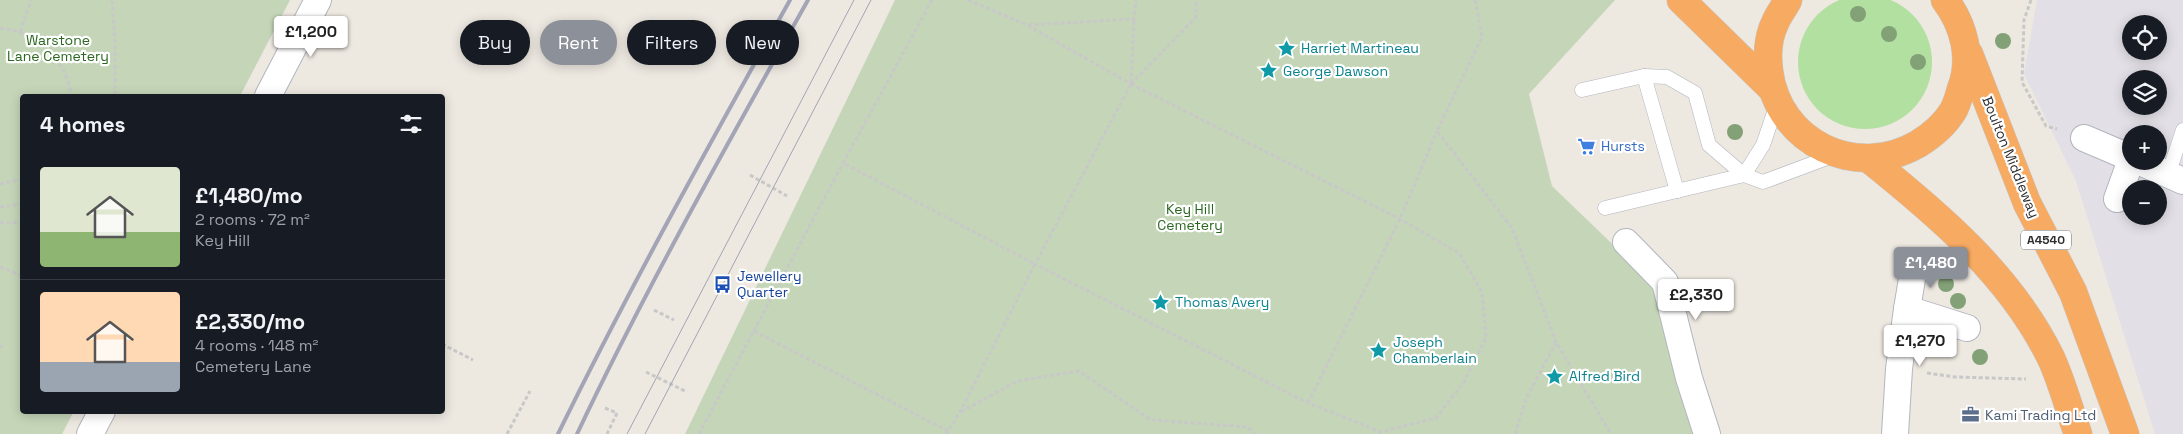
<!DOCTYPE html>
<meta charset="utf-8">
<style>
:root{--surface:#171b24;--page:#20242c;--text:#f1f3f6;--muted:#9ea1a6;--line:#363941;--accent:#8c9099}
body{margin:0;font-family:"Space Grotesk",sans-serif;background:var(--page);color:var(--text);height:100vh;display:flex;flex-direction:column;font-size:19px;white-space:nowrap}
*{box-sizing:border-box;margin:0}
p{font-size:16px;color:var(--muted)}
.icon{flex:none;width:28px;height:28px;fill:none;stroke:currentColor;stroke-width:2;stroke-linecap:round;stroke-linejoin:round}
.map{position:relative;flex:1;overflow:hidden}
.drawer{position:absolute;left:20px;top:94px;width:425px;height:320px;display:flex;flex-direction:column;background:var(--surface);border-radius:5px;box-shadow:0 2px 12px #0003}
.drawer>*{flex:none}
.hud{position:absolute;left:460px;top:20px;width:475px;height:45px;display:flex;gap:10px}
.fabs{position:absolute;left:2122px;top:15px;display:grid;gap:10px}
.fabs a{display:grid;place-items:center;width:45px;height:45px;border-radius:50%;background:var(--surface);box-shadow:0 2px 12px #0003;font-size:25px}
.price{position:absolute;translate:-50% -42px;padding:0 11px;border-radius:5px;background:#fff;color:#222;font-size:16px;line-height:32px;filter:drop-shadow(0 1px 2px #0008)}
.price::after{content:'';position:absolute;left:50%;top:30px;width:15px;height:11px;margin-left:-8px;background:inherit;clip-path:polygon(0 0,100% 0,50% 100%)}
.price.current{background:var(--accent);color:#fff}
ul{padding:0;list-style:none}
li{display:flex;align-items:center;gap:15px;height:125px;padding:0 20px}
li+li{border-top:1px solid var(--line)}
li span{display:grid;place-items:center;flex:none;width:140px;height:100px;border-radius:5px;color:#555}
li>.icon{margin-inline-start:auto}
span .icon{width:60px;height:60px;fill:#fffc;stroke-width:1}
li b{font-size:21px}
h2{display:flex;justify-content:space-between;align-items:center;height:60px;padding:0 20px;font-size:21px}
.pill{padding:0 18px;border-radius:22px;background:var(--surface);box-shadow:0 2px 12px #0003;font-size:18px;line-height:45px}
.pill.current{background:var(--accent);color:#fff}
.map>svg:first-child{display:block}
.industrial{fill:#e2e0e6;fill-rule:evenodd}
.green{fill:#b2e0a0}
.cemetery{fill:#c5d6b8}
.lines{fill:none;stroke-linecap:round;stroke-linejoin:round}
.lane-casing{stroke:#b3b5bf;stroke-width:15}
.street-casing{stroke:#b3b5bf;stroke-width:28}
.highway-casing{stroke:#c8c8c8;stroke-width:29}
.path{stroke:#c8c8c8;stroke-width:3;stroke-dasharray:4 2.5;stroke-linecap:butt}
.lane{stroke:#fff;stroke-width:14}
.street{stroke:#fff;stroke-width:26}
.highway{stroke:#f6aa62;stroke-width:28}
.tram{stroke:#a3a4b6;stroke-width:1}
.rail{stroke:#a3a4b6;stroke-width:4}
.tree{fill:#82a176}
.labels{text-anchor:middle;stroke-width:4.5;stroke-linejoin:round;paint-order:stroke}
.shield{fill:#fff;stroke:#6c6c6c;stroke-width:1}
.shield-label{font-size:12px;font-weight:bold;fill:#2d2d2d}
.park-label{font-size:14px;fill:#2a671f;stroke:#fff}
.culture-label{font-size:14px;fill:#0d838f;stroke:#fff;text-anchor:start}
.shop-label{font-size:14px;fill:#366cbe;stroke:#fff;text-anchor:start}
.street-label{font-size:14px;fill:#2d2d2d;stroke:#fff}
.transit-label{font-size:14px;fill:#164399;stroke:#fff;text-anchor:start}
.service-label{font-size:14px;fill:#4e5e75;stroke:#fff;text-anchor:start}
</style>
<div class="map">
<svg width="2183" height="434" viewBox="0 0 2183 434">
<rect width="100%" height="100%" fill="#ede8e0"/>
<path class="industrial" d="M2037,0H2183V434H2155L2076,181L2024,74ZM2131,24H2159V51H2131ZM2131,79H2159V106H2131ZM2131,134H2159V161H2131ZM2131,189H2159V216H2131Z"/>
<circle class="green" cx="1865" cy="62" r="67"/>
<g class="cemetery">
<polygon points="0,0 290,0 240,96 22,96 22,411 74,411 62,434 0,434"/>
<polygon points="895,0 1615,0 1529,94 1552,186 1658,288 1695,434 685,434"/>
</g>
<g class="lines">
<defs>
<g id="lane">
<polyline points="1582,90 1644,76"/>
<polyline points="1778,101 1763,145 1744,175 1763,182 1835,155"/>
<polyline points="2168,175 2183,130"/>
<polyline points="1677,191 1644,76 1667,77 1695,93 1709,145 1744,175"/>
<polyline points="1605,208 1744,175"/>
</g>
<g id="street">
<polyline points="268,96 318,0"/>
<polyline points="2084,138 2131,158"/>
<polyline points="2138,161 2183,181"/>
<polyline points="2117,199 2131,160"/>
<polyline points="1626,242 1665,282 1689,378 1707,434"/>
<polyline points="1907,309 1915,261"/>
<polyline points="90,434 102,411"/>
<polyline points="1895,434 1899,369 1907,309 1967,328"/>
</g>
<g id="highway">
<polyline points="1681,0 1771,88"/>
<path d="M1788,0C1784,8 1778,15 1775,23C1768,37 1767,56 1769,71C1778,143 1856,180 1918,144C1931,136 1945,124 1953,111C1957,104 1959,96 1961,89C1973,59 1964,25 1945,0"/>
<polyline points="1969,54 2027,203 2073,292 2125,434"/>
<path d="M1869,159C1939,215 2011,276 2051,358C2062,382 2069,409 2078,434"/>
</g>
</defs>
<use href="#lane" class="lane-casing"/>
<use href="#street" class="street-casing"/>
<use href="#highway" class="highway-casing"/>
<g class="path">
<polyline points="112,0 115,44 115,96"/>
<polyline points="932,0 843,163 1035,264 960,412 946,434"/>
<polyline points="968,0 1027,25 1131,84"/>
<polyline points="1475,0 1482,37 1437,131 1512,228 1556,342 1611,434"/>
<polyline points="2031,0 2024,20 2022,82 2046,126 2057,129"/>
<polyline points="1028,25 1134,19 1136,0"/>
<path d="M0,28C6,29 13,30 19,32C46,40 69,69 71,96"/>
<polyline points="20,32 31,0"/>
<polyline points="1131,83 1134,19"/>
<polygon points="1131,84 1400,219 1459,253 1482,292 1486,338 1464,382 1436,418 1381,432 1308,403 1035,264"/>
<polyline points="1131,84 1196,17 1196,0"/>
<polyline points="750,175 787,196"/>
<polyline points="0,184 22,179"/>
<polyline points="0,207 22,204"/>
<polyline points="0,223 13,223 22,220"/>
<polyline points="0,267 22,276"/>
<polyline points="654,310 674,320"/>
<polyline points="754,331 948,431"/>
<polyline points="442,344 473,360"/>
<polyline points="0,346 3,347"/>
<polyline points="646,372 687,392"/>
<polyline points="1927,373 1955,377 2026,379"/>
<polyline points="1308,403 1400,219 1437,131"/>
<polyline points="605,408 617,413 607,434"/>
<polyline points="961,412 1017,381 1079,371 1151,420 1248,427 1254,434"/>
<polyline points="507,434 530,391"/>
<polyline points="699,434 843,163"/>
<polyline points="1515,434 1526,399 1556,342"/>
</g>
<use href="#lane" class="lane"/>
<use href="#street" class="street"/>
<use href="#highway" class="highway"/>
<g class="tram">
<polyline points="627,434 854,0"/>
<polyline points="645,434 871,0"/>
</g>
<g class="rail">
<path d="M558,434C630,287 710,143 790,0"/>
<path d="M577,434C647,286 728,143 808,0"/>
</g>
</g>
<g class="tree">
<circle cx="1858" cy="14" r="8"/>
<circle cx="1889" cy="34" r="8"/>
<circle cx="2003" cy="41" r="8"/>
<circle cx="1918" cy="62" r="8"/>
<circle cx="1735" cy="132" r="8"/>
<circle cx="1946" cy="284" r="8"/>
<circle cx="1958" cy="301" r="8"/>
<circle cx="1980" cy="357" r="8"/>
</g>
<defs>
<symbol id="sight-bare" viewBox="-9 -9 18 18"><path d="M0-6L1.8-2.2L6-1.7L2.9 1.2L3.7 5.4L0 3.3L-3.7 5.4L-2.9 1.2L-6-1.7L-1.8-2.2Z" fill="#0f9aa8" stroke="#fff" stroke-width="2.5" paint-order="stroke"/></symbol>
<symbol id="supermarket-bare" viewBox="-9 -9 18 18"><path d="M-6-5.5h2.5l.6 2H6L4.5 2H-2.5L-4.4-4H-6ZM-1.5 3.2a1.3 1.3 0 1 0 .1 0ZM3 3.2a1.3 1.3 0 1 0 .1 0Z" fill="#3f7fe0" stroke="#fff" stroke-width="2.5" paint-order="stroke"/></symbol>
<symbol id="bus-bare" viewBox="-9 -9 18 18"><path d="M-5-6H5V4H4V6H2V4H-2V6H-4V4H-5ZM-3.5-4V0h7V-4ZM-3.5 1.2v1.5H-2V1.2ZM2 1.2v1.5H3.5V1.2Z" fill="#1a4fb4" stroke="#fff" stroke-width="2.5" paint-order="stroke"/></symbol>
<symbol id="office-bare" viewBox="-9 -9 18 18"><path d="M-6-3h4V-5.5h4V-3h4V5H-6ZM-1-4.5V-3h2v-1.5ZM-6 0V1H6V0Z" fill="#5c6f8a" stroke="#fff" stroke-width="2.5" paint-order="stroke"/></symbol>
</defs>
<g fill-rule="evenodd">
<use href="#sight-bare" x="1274" y="36" width="25" height="25"/>
<use href="#sight-bare" x="1256" y="58" width="25" height="25"/>
<use href="#supermarket-bare" x="1574" y="134" width="25" height="25"/>
<use href="#bus-bare" x="710" y="272" width="25" height="25"/>
<use href="#sight-bare" x="1148" y="290" width="25" height="25"/>
<use href="#sight-bare" x="1366" y="338" width="25" height="25"/>
<use href="#sight-bare" x="1542" y="364" width="25" height="25"/>
<use href="#office-bare" x="1958" y="402" width="25" height="25"/>
</g>
<g class="labels">
<rect class="shield" x="2021" y="230.5" width="50" height="19" rx="4"/>
<g class="shield-label">
<text x="2046" y="244">A4540</text>
</g>
<g class="park-label">
<text x="58" y="45">Warstone<tspan x="58" dy="16">Lane Cemetery</tspan></text>
<text x="1190" y="214">Key Hill<tspan x="1190" dy="16">Cemetery</tspan></text>
</g>
<g class="culture-label">
<text x="1301" y="53">Harriet Martineau</text>
<text x="1283" y="76">George Dawson</text>
<text x="1175" y="307">Thomas Avery</text>
<text x="1393" y="347">Joseph<tspan x="1393" dy="16">Chamberlain</tspan></text>
<text x="1569" y="381">Alfred Bird</text>
</g>
<g class="shop-label">
<text x="1601" y="151">Hursts</text>
</g>
<g class="street-label">
<text transform="translate(2011 157) rotate(68)" y="5">Boulton Middleway</text>
</g>
<g class="transit-label">
<text x="737" y="281">Jewellery<tspan x="737" dy="16">Quarter</tspan></text>
</g>
<g class="service-label">
<text x="1985" y="420">Kami Trading Ltd</text>
</g>
</g>
</svg>
<div class="fabs">
<a><svg class="icon" aria-label="locate" viewBox="0 0 24 24"><circle cx="12" cy="12" r="6"/><path d="M12 2v4M12 18v4M2 12h4M18 12h4"/></svg></a>
<a><svg class="icon" aria-label="layers" viewBox="0 0 24 24"><path d="M12 4l9 5-9 5-9-5zM3 14l9 5 9-5"/></svg></a>
<a>+</a>
<a>−</a>
</div>
<b class="price" style="left:311px;top:58px">£1,200</b>
<b class="price current" style="left:1931px;top:289px">£1,480</b>
<b class="price" style="left:1696px;top:321px">£2,330</b>
<b class="price" style="left:1920px;top:367px">£1,270</b>
<div class="hud">
<a class="pill">Buy</a>
<a class="pill current">Rent</a>
<a class="pill">Filters</a>
<a class="pill">New</a>
</div>
<section class="drawer">
<h2>4 homes<svg class="icon" aria-label="filters" viewBox="0 0 24 24"><path d="M4 7h16M4 17h16"/><circle cx="9" cy="7" r="2"/><circle cx="15" cy="17" r="2"/></svg></h2>
<ul>
<li><span style="background:linear-gradient(#dfe7d0 65%,#8fb573 0)"><svg class="icon" aria-label="home" viewBox="0 0 24 24"><path d="M3 11l9-7 9 7M6 9v11h12V9"/></svg></span><div><b>£1,480/mo</b><p>2 rooms · 72 m²</p><p>Key Hill</p></div></li>
<li><span style="background:linear-gradient(#ffd9b3 70%,#9aa5b1 0)"><svg class="icon" aria-label="home" viewBox="0 0 24 24"><path d="M3 11l9-7 9 7M6 9v11h12V9"/></svg></span><div><b>£2,330/mo</b><p>4 rooms · 148 m²</p><p>Cemetery Lane</p></div></li>
</ul>
</section>
</div>
